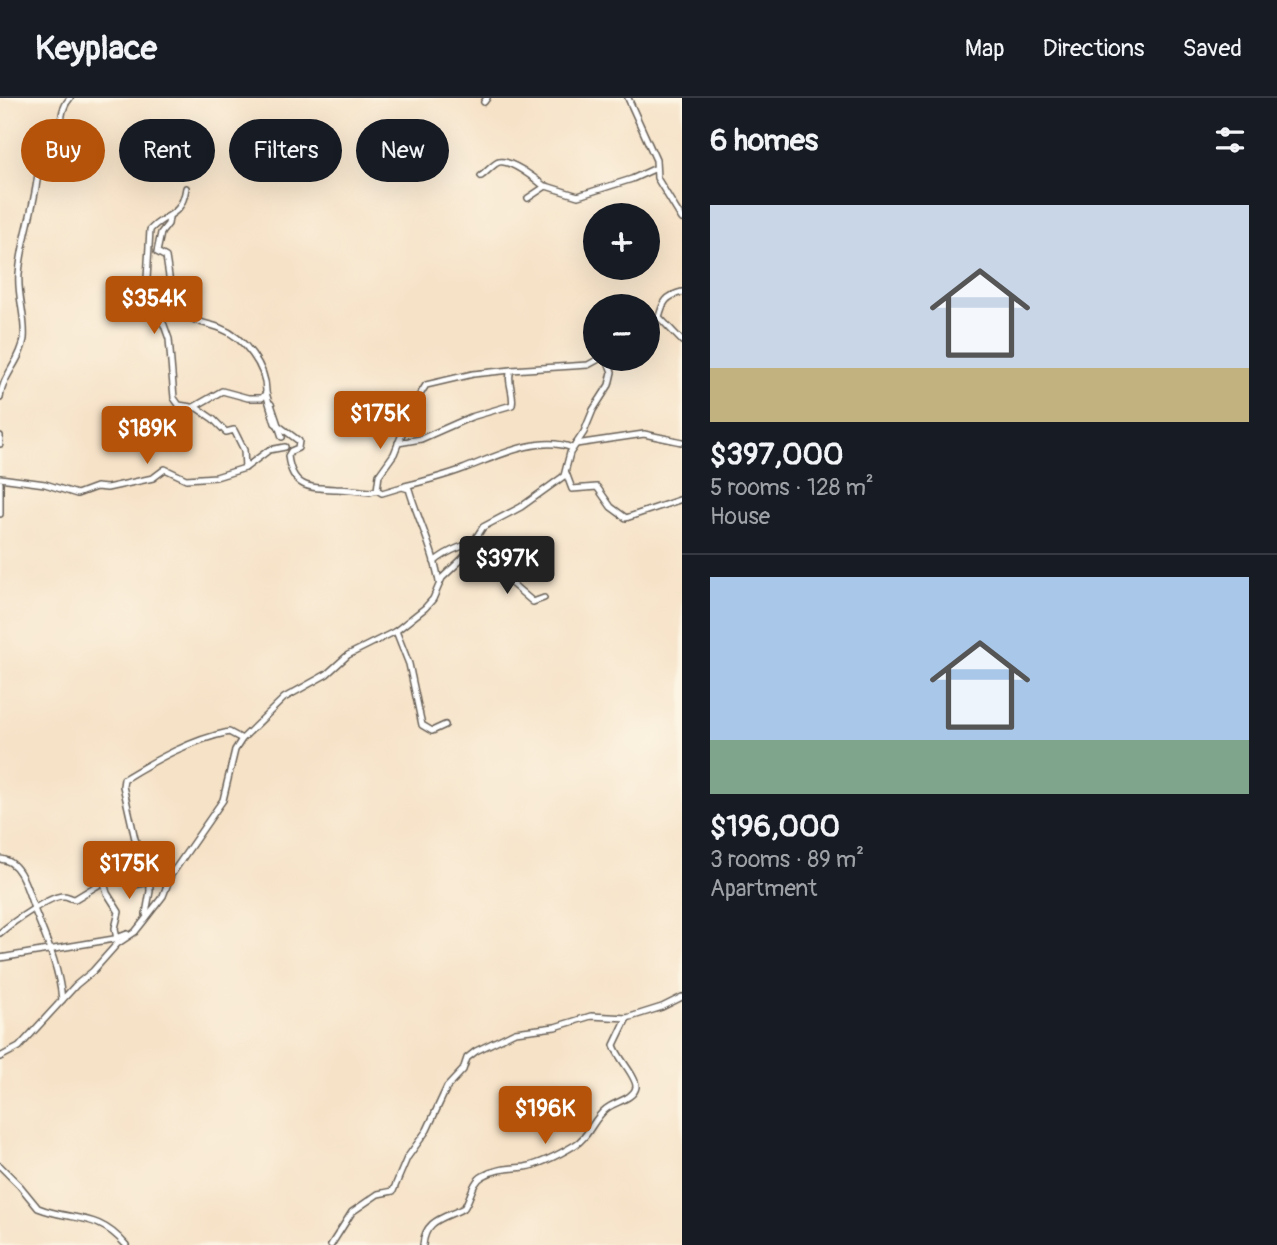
<!DOCTYPE html>
<meta charset="utf-8">
<style>
:root{--surface:#171b24;--page:#242831;--text:#f1f3f6;--muted:#9ea1a6;--line:#363941;--accent:#b45309}
body{margin:0;font-family:Pangolin,sans-serif;background:var(--page);color:var(--text);height:100vh;display:flex;flex-direction:column;font-size:26px;white-space:nowrap}
*{box-sizing:border-box;margin:0}
p{font-size:23px;color:var(--muted)}
.icon{flex:none;width:38px;height:38px;fill:none;stroke:currentColor;stroke-width:2;stroke-linecap:round;stroke-linejoin:round}
.map{position:relative;flex:1;overflow:hidden}
.panel{display:flex;flex-direction:column;background:var(--surface);width:595px}
.panel>*{flex:none}
.banner{position:absolute;left:21px;top:21px;width:555px;height:63px;display:flex;gap:14px}
.controls{position:absolute;left:583px;top:105px;display:grid;gap:14px}
.controls a{display:grid;place-items:center;width:77px;height:77px;border-radius:50%;background:var(--surface);box-shadow:0 7px 28px #0002;font-size:35px}
.price{position:absolute;translate:-50% -60px;padding:0 16px;border-radius:7px;background:var(--accent);color:#fff;font-size:23px;line-height:46px;filter:drop-shadow(0 2px 4px #0008)}
.price::after{content:'';position:absolute;left:50%;top:42px;width:21px;height:16px;margin-left:-10px;background:inherit;clip-path:polygon(0 0,100% 0,50% 100%)}
.price.current{background:#222;color:#fff}
ul{padding:0;list-style:none}
li{display:grid;align-content:center;gap:14px;height:371px;padding:0 28px}
li+li{border-top:2px solid var(--line)}
li span{display:grid;place-items:center;height:217px;border-radius:0px;color:#555}
li>.icon{margin-inline-start:auto}
span .icon{width:126px;height:126px;fill:#fffc;stroke-width:1}
li b{font-size:30px}
h2{display:flex;justify-content:space-between;align-items:center;height:84px;padding:0 28px;font-size:30px}
.pill{padding:0 24px;border-radius:32px;background:var(--surface);box-shadow:0 7px 28px #0002;font-size:24px;line-height:63px}
.pill.current{background:var(--accent);color:#fff}
header{display:flex;align-items:center;gap:42px;box-sizing:border-box;height:98px;padding:0 35px;background:var(--surface);border-bottom:2px solid var(--line)}
header strong{font-size:33px}
nav{display:flex;gap:38px;margin-inline-start:auto;font-size:24px}
main{display:flex;flex:1;min-height:0}
.map>svg:first-child{display:block}
.lines{fill:none;stroke-linecap:round;stroke-linejoin:round}
.street-casing{stroke:#686158;stroke-width:8}
.street{stroke:#fff;stroke-width:5}
</style>
<header>
<strong>Keyplace</strong>
<nav><a>Map</a><a>Directions</a><a>Saved</a></nav>
</header>
<main>
<div class="map">
<svg width="682" height="1147" viewBox="0 0 682 1147">
<rect width="100%" height="100%" fill="#fcf5e5"/>
<filter id="ink" filterUnits="userSpaceOnUse"><feTurbulence type="fractalNoise" baseFrequency=".0143" numOctaves="2"/><feDisplacementMap in="SourceGraphic" scale="14" xChannelSelector="R" yChannelSelector="G"/><feConvolveMatrix kernelMatrix="1 2 1 2 8 2 1 2 1" color-interpolation-filters="sRGB"/></filter>
<filter id="wash" filterUnits="userSpaceOnUse"><feTurbulence type="fractalNoise" baseFrequency=".00686" numOctaves="4" result="noise"/><feDisplacementMap in="SourceGraphic" scale="28" xChannelSelector="R" yChannelSelector="G"/><feGaussianBlur stdDeviation="1.57" result="paint"/><feColorMatrix in="noise" values="0 0 0 0 0 0 0 0 0 0 0 0 0 0 0 0 0 1.4 0 .05"/><feComposite in="paint" operator="in"/></filter>
<g filter="url(#wash)">
<rect width="100%" height="100%" fill="#f6e2c7"/>
</g>
<g filter="url(#ink)">
<g class="lines">
<defs>
<g id="street">
<polyline points="628,0 656,62 657,80 682,121"/>
<polyline points="484,4 487,0"/>
<path d="M481,78C486,75 494,65 499,64C510,61 536,81 544,88"/>
<path d="M186,90C181,121 166,114 150,132L146,197L164,227L169,241L174,300L179,307L197,310L213,321L226,334L234,332L244,352L245,370"/>
<polyline points="528,100 546,88 578,98 632,81 654,71"/>
<path d="M169,120L168,126L161,135L157,154L166,159L172,198L182,203C185,209 184,215 188,218C196,225 211,226 220,230C244,239 267,269 266,295L262,300H248L222,293L194,309"/>
<polyline points="659,219 682,243"/>
<path d="M648,226L659,219C663,204 666,198 682,194"/>
<path d="M266,295L275,325L299,343L298,350L291,353L288,358C292,390 309,390 336,391C347,391 359,393 370,394L377,392L379,377L394,356L414,306L426,287L473,276L511,272"/>
<path d="M0,300C2,278 21,263 24,241C26,219 17,197 19,176C22,138 37,103 39,65C45,56 54,49 58,38C63,24 59,12 70,0"/>
<polyline points="271,306 282,339"/>
<polyline points="0,338 0,346"/>
<path d="M398,345L421,341L471,319L512,307C515,296 506,283 511,272L588,267L599,261"/>
<polyline points="576,346 644,336 682,344"/>
<polyline points="566,375 572,391 597,389 611,409 626,420 682,401"/>
<polyline points="0,380 45,386 77,396 96,389 107,390 153,380 165,371 186,381 216,379 245,370 269,352 285,349"/>
<polyline points="0,385 0,416"/>
<path d="M405,388C425,383 444,378 463,371C493,360 539,336 572,350"/>
<path d="M377,392L382,395L402,389L409,391C418,422 434,452 439,484"/>
<path d="M434,464C447,453 469,443 486,445L510,484L533,504L544,500"/>
<polyline points="396,533 409,566 422,627 432,633 445,627"/>
<path d="M0,761C22,762 28,796 35,813C47,843 59,869 62,902"/>
<polyline points="103,781 107,795 119,814 115,830 117,842"/>
<path d="M146,816L150,793L149,772L135,741L123,688L124,681C157,661 191,642 229,634L242,641"/>
<path d="M0,835C10,826 52,796 64,798C68,798 71,801 75,801L98,787L102,781H122L134,787L156,783L169,777"/>
<polyline points="0,860 114,841 127,836"/>
<polyline points="0,959 19,949 76,887 93,873 117,846 135,834 143,824 163,798 171,777 223,702 235,652 242,641 284,600 327,576 348,557 396,533 425,510 433,501 442,480 463,460 483,429 521,409 564,378 570,355 584,334 593,312 609,287 612,274 607,261"/>
<path d="M0,1068L20,1088L38,1110C73,1124 97,1113 126,1147"/>
<polyline points="331,1147 352,1114 378,1096 393,1093 407,1060 427,1032 447,989 463,972 467,960 476,953 515,934 555,929 591,918 627,920 662,909 682,899"/>
<path d="M423,1147C425,1121 445,1120 464,1110C471,1100 472,1084 483,1078C497,1070 510,1071 525,1069C542,1066 560,1056 575,1047C589,1039 593,1021 606,1011C614,1004 634,1001 636,989C637,979 617,959 614,947L627,920"/>
</g>
</defs>
<use href="#street" class="street-casing"/>
<use href="#street" class="street"/>
</g>
</g>
</svg>
<div class="controls">
<a>+</a>
<a>−</a>
</div>
<b class="price" style="left:154px;top:238px">$354K</b>
<b class="price" style="left:380px;top:353px">$175K</b>
<b class="price" style="left:147px;top:368px">$189K</b>
<b class="price current" style="left:507px;top:498px">$397K</b>
<b class="price" style="left:129px;top:803px">$175K</b>
<b class="price" style="left:545px;top:1048px">$196K</b>
<div class="banner">
<a class="pill current">Buy</a>
<a class="pill">Rent</a>
<a class="pill">Filters</a>
<a class="pill">New</a>
</div>
</div>
<section class="panel">
<h2>6 homes<svg class="icon" aria-label="filters" viewBox="0 0 24 24"><path d="M4 7h16M4 17h16"/><circle cx="9" cy="7" r="2"/><circle cx="15" cy="17" r="2"/></svg></h2>
<ul>
<li><span style="background:linear-gradient(#c9d6e8 75%,#c2b280 0)"><svg class="icon" aria-label="home" viewBox="0 0 24 24"><path d="M3 11l9-7 9 7M6 9v11h12V9"/></svg></span><div><b>$397,000</b><p>5 rooms · 128 m²</p><p>House</p></div></li>
<li><span style="background:linear-gradient(#a9c7e8 75%,#7fa58c 0)"><svg class="icon" aria-label="home" viewBox="0 0 24 24"><path d="M3 11l9-7 9 7M6 9v11h12V9"/></svg></span><div><b>$196,000</b><p>3 rooms · 89 m²</p><p>Apartment</p></div></li>
</ul>
</section>
</main>
